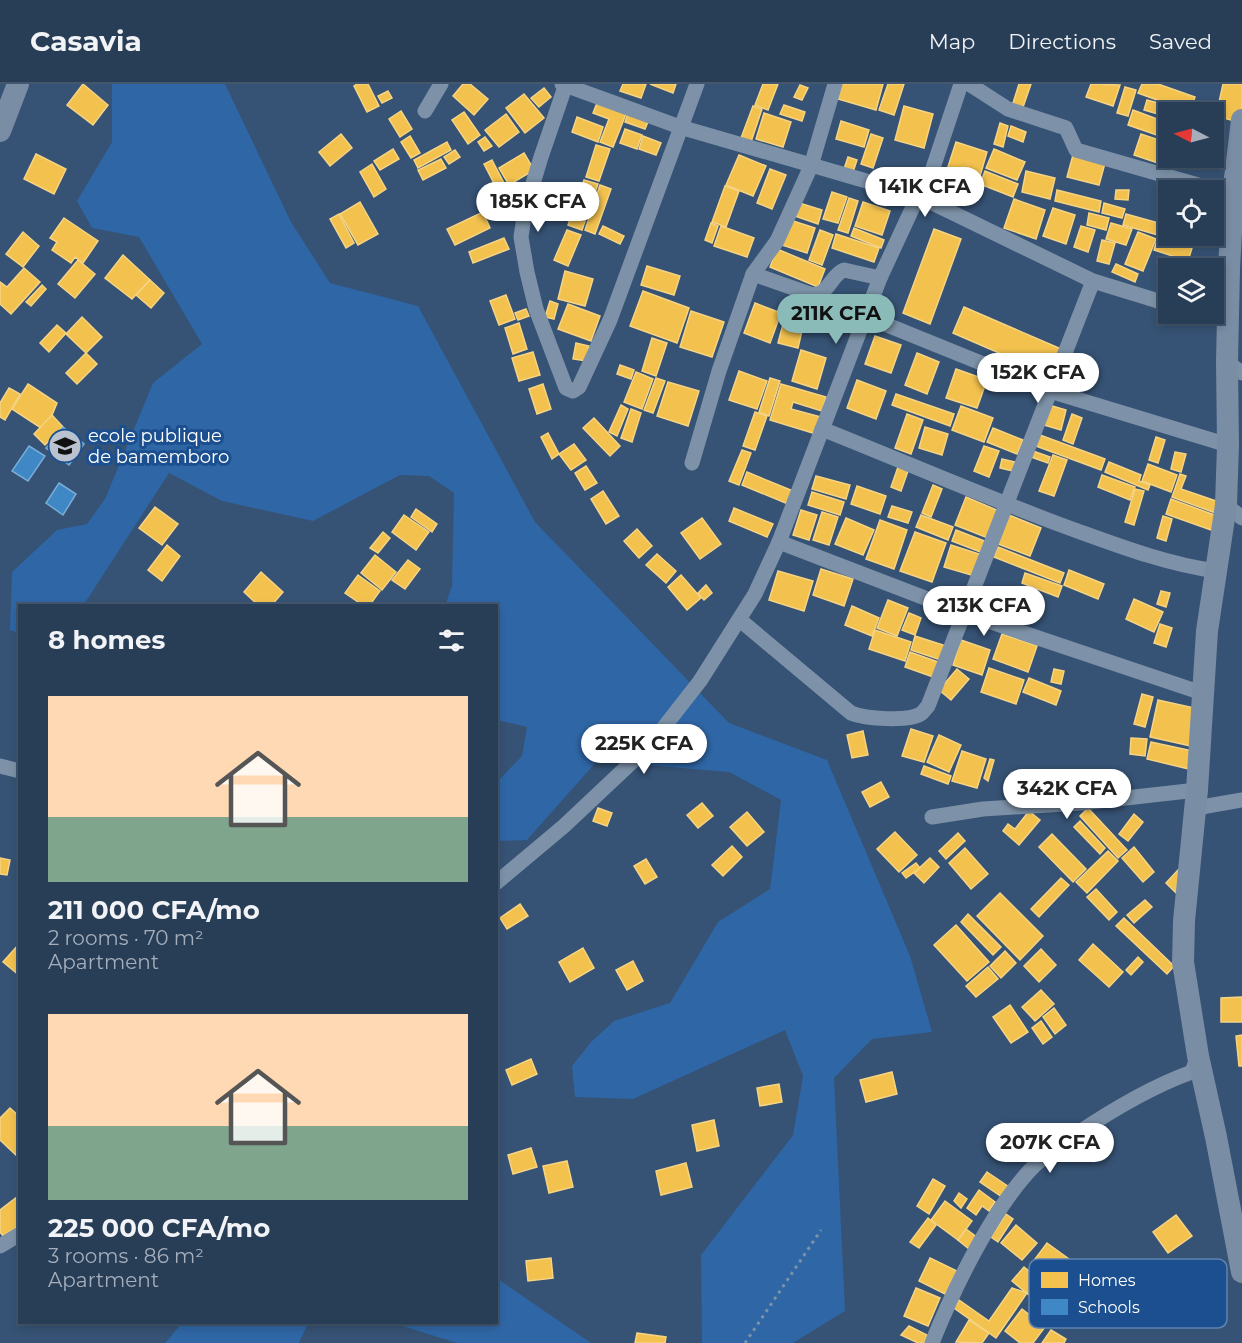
<!DOCTYPE html>
<meta charset="utf-8">
<style>
:root{--surface:#283e57;--page:#344961;--text:#f1f3f6;--muted:#a5aeba;--line:#44576d;--accent:#8bbbb9}
body{margin:0;font-family:Montserrat,sans-serif;background:var(--page);color:var(--text);height:100vh;display:flex;flex-direction:column;font-size:22px;white-space:nowrap}
*{box-sizing:border-box;margin:0}
p{font-size:20px;color:var(--muted)}
.icon{flex:none;width:33px;height:33px;fill:none;stroke:currentColor;stroke-width:2;stroke-linecap:round;stroke-linejoin:round}
.map{position:relative;flex:1;overflow:hidden}
.sheet{position:absolute;left:18px;top:520px;width:480px;height:720px;display:flex;flex-direction:column;background:var(--surface);border-radius:0px;box-shadow:0 3px 9px #0003,0 0 0 2px var(--line)}
.sheet>*{flex:none}
.needle{width:39px;rotate:276deg}
.fabs{position:absolute;left:1158px;top:18px;display:grid;gap:12px}
.fabs a{display:grid;place-items:center;width:66px;height:66px;border-radius:0px;background:var(--surface);box-shadow:0 3px 9px #0003,0 0 0 2px var(--line);font-size:30px}
.price{position:absolute;translate:-50% -51px;padding:0 14px;border-radius:21px;background:#fff;color:#222;font-size:20px;line-height:39px;filter:drop-shadow(0 2px 3px #0008)}
.price::after{content:'';position:absolute;left:50%;top:36px;width:18px;height:14px;margin-left:-9px;background:inherit;clip-path:polygon(0 0,100% 0,50% 100%)}
.price.selected{background:var(--accent);color:#111}
ul{padding:0;list-style:none}
li{display:grid;align-content:center;gap:12px;height:318px;padding:0 30px}
li span{display:grid;place-items:center;height:186px;border-radius:0px;color:#555}
li>.icon{margin-inline-start:auto}
span .icon{width:108px;height:108px;fill:#fffc;stroke-width:1}
li b{font-size:26px}
h2{display:flex;justify-content:space-between;align-items:center;height:72px;padding:0 30px;font-size:26px}
header{display:flex;align-items:center;gap:36px;box-sizing:border-box;height:84px;padding:0 30px;background:var(--surface);border-bottom:2px solid var(--line)}
header strong{font-size:28px}
nav{display:flex;gap:33px;margin-inline-start:auto;font-size:21px}
.map>svg:first-child{display:block}
.green{fill:#2f66a5}
.homes{fill:#f2c14e;stroke:#f6d483;stroke-width:1.5}
.schools{fill:#3f88c5;stroke:#79acd6;stroke-width:1.5}
.lines{fill:none;stroke-linecap:round;stroke-linejoin:round}
.path{stroke:#7d92a8;stroke-width:3;stroke-dasharray:3 4.5;stroke-linecap:butt}
.street{stroke:#7d92a8;stroke-width:15}
.secondary{stroke:#798da4;stroke-width:22}
.labels{text-anchor:middle;stroke-width:6;stroke-linejoin:round;paint-order:stroke}
.poi-label{font-size:18px;fill:#fff;stroke:#1b4f8f;text-anchor:start}
.key{fill:#1b4f8f;stroke:#5f84b1;stroke-width:1.5}
.key-label{font-size:16px;fill:#fff}
</style>
<header>
<strong>Casavia</strong>
<nav><a>Map</a><a>Directions</a><a>Saved</a></nav>
</header>
<div class="map">
<svg width="1242" height="1259" viewBox="0 0 1242 1259">
<rect width="100%" height="100%" fill="#365274"/>
<g class="green">
<polygon points="112,0 225,0 291,138 330,199 418,222 535,438 729,639 827,676 910,872 932,948 872,955 834,994 845,1227 793,1259 702,1259 701,1171 793,1051 803,992 785,946 633,1015 575,1013 572,982 591,958 614,937 670,919 718,838 770,805 781,716 729,688 597,677 527,756 497,757 497,698 522,672 527,643 497,636 496,522 445,522 452,502 454,409 429,392 400,391 313,437 222,417 169,389 83,522 20,522 19,549 10,546 12,488 57,446 87,440 105,415 153,299 202,260 139,153 92,144 77,117 112,58"/>
<polygon points="497,1191 498,1195 591,1259 457,1259 393,1239 496,1239"/>
<polygon points="182,1239 308,1239 299,1259 165,1259"/>
</g>
<g class="homes">
<polygon points="83,0 108,21 93,41 67,21"/>
<polygon points="357,0 368,0 379,22 367,28 354,2"/>
<polygon points="463,0 470,0 488,15 474,31 453,12"/>
<polygon points="623,0 646,0 641,14 620,7"/>
<polygon points="650,0 676,0 673,9"/>
<polygon points="763,0 778,0 768,26 755,21"/>
<polygon points="842,0 883,0 876,26 838,15"/>
<polygon points="888,0 904,0 894,31 879,26"/>
<polygon points="1019,0 1031,0 1022,26 1012,22"/>
<polygon points="1091,0 1120,1 1113,22 1086,13"/>
<polygon points="1142,0 1158,0 1195,13 1190,28 1138,9"/>
<polygon points="1223,0 1242,0 1242,39 1216,32"/>
<polygon points="800,1 808,4 802,16 794,13"/>
<polygon points="1125,3 1136,6 1128,32 1117,29"/>
<polygon points="544,4 551,13 539,23 531,14"/>
<polygon points="388,7 392,14 382,19 378,12"/>
<polygon points="524,10 544,34 525,49 506,24"/>
<polygon points="1147,16 1180,25 1179,28 1168,28 1168,33 1144,26"/>
<polygon points="597,19 626,30 613,63 600,58 609,35 593,29"/>
<polygon points="784,21 805,28 802,37 780,30"/>
<polygon points="753,22 762,25 751,58 741,54"/>
<polygon points="904,22 933,30 924,64 895,56"/>
<polygon points="629,26 650,33 645,45 625,38"/>
<polygon points="1133,26 1168,39 1168,55 1128,41"/>
<polygon points="401,27 412,45 400,53 389,35"/>
<polygon points="464,28 480,51 468,60 452,36"/>
<polygon points="764,29 791,38 783,63 756,55"/>
<polygon points="506,30 519,48 499,63 485,46"/>
<polygon points="577,33 603,43 598,58 572,48"/>
<polygon points="841,37 869,46 864,63 836,55"/>
<polygon points="1000,39 1008,42 1003,63 994,60"/>
<polygon points="1011,42 1026,48 1023,58 1008,52"/>
<polygon points="625,45 642,51 637,65 620,59"/>
<polygon points="341,50 352,64 330,82 319,68"/>
<polygon points="871,50 883,54 873,84 861,80"/>
<polygon points="1141,50 1168,59 1170,74 1167,82 1134,71"/>
<polygon points="410,52 420,69 411,74 401,58"/>
<polygon points="643,52 661,59 656,71 639,65"/>
<polygon points="485,53 492,62 484,67 478,58"/>
<polygon points="447,58 451,66 418,84 414,76"/>
<polygon points="956,58 987,68 978,99 946,89"/>
<polygon points="596,61 610,65 599,97 586,93"/>
<polygon points="393,65 399,75 380,86 374,77"/>
<polygon points="994,65 1025,78 1017,96 986,84"/>
<polygon points="455,66 460,73 449,80 444,73"/>
<polygon points="524,69 534,86 509,101 499,84"/>
<polygon points="36,70 66,85 54,110 24,95"/>
<polygon points="739,71 766,82 753,112 726,101"/>
<polygon points="1073,71 1105,79 1099,101 1067,93"/>
<polygon points="848,73 857,76 853,88 844,85"/>
<polygon points="441,75 446,84 423,96 418,86"/>
<polygon points="492,76 505,101 497,105 484,80"/>
<polygon points="372,80 386,105 374,113 360,88"/>
<polygon points="770,85 786,91 772,125 757,119"/>
<polygon points="985,87 1018,100 1013,113 980,100"/>
<polygon points="1026,87 1055,94 1050,115 1022,108"/>
<polygon points="584,96 598,100 582,146 568,141"/>
<polygon points="600,101 611,105 595,150 585,146"/>
<polygon points="725,102 739,107 726,143 712,138"/>
<polygon points="1057,106 1101,117 1099,128 1055,117"/>
<polygon points="1116,106 1129,106 1128,116 1115,115"/>
<polygon points="832,108 847,113 838,139 823,135"/>
<polygon points="849,114 858,117 848,149 838,146"/>
<polygon points="1014,115 1045,126 1036,155 1004,144"/>
<polygon points="360,118 378,150 358,161 340,130"/>
<polygon points="796,118 822,126 818,140 792,131"/>
<polygon points="863,118 890,127 882,151 855,142"/>
<polygon points="1104,119 1125,125 1122,134 1102,129"/>
<polygon points="1053,124 1075,131 1066,160 1043,152"/>
<polygon points="483,128 490,144 455,161 447,145"/>
<polygon points="1089,129 1109,134 1106,146 1087,141"/>
<polygon points="339,130 354,159 346,164 330,135"/>
<polygon points="1126,130 1162,140 1158,151 1123,141"/>
<polygon points="64,134 98,157 83,179 75,173 71,179 52,166 57,158 50,154"/>
<polygon points="787,135 815,144 807,169 779,160"/>
<polygon points="711,139 718,142 712,159 705,156"/>
<polygon points="1111,139 1132,145 1126,161 1106,155"/>
<polygon points="603,142 624,152 620,160 599,150"/>
<polygon points="721,142 754,154 747,173 714,162"/>
<polygon points="1081,142 1095,146 1088,168 1074,163"/>
<polygon points="854,144 884,156 881,164 851,152"/>
<polygon points="934,145 961,155 930,240 903,229"/>
<polygon points="567,146 581,151 568,182 554,176"/>
<polygon points="820,146 833,151 822,181 809,176"/>
<polygon points="23,148 39,162 23,183 6,170"/>
<polygon points="1138,148 1156,155 1143,187 1125,180"/>
<polygon points="836,150 879,164 874,178 832,164"/>
<polygon points="1158,153 1192,164 1188,177 1154,166"/>
<polygon points="504,154 509,165 473,179 469,168"/>
<polygon points="1102,156 1115,159 1109,180 1097,177"/>
<polygon points="777,165 825,185 818,203 770,183"/>
<polygon points="123,171 150,196 132,215 105,194"/>
<polygon points="78,176 95,190 75,214 58,200"/>
<polygon points="1116,180 1138,190 1135,198 1112,188"/>
<polygon points="647,182 680,192 674,211 641,201"/>
<polygon points="24,184 40,198 11,230 0,220 0,198 7,203"/>
<polygon points="565,187 593,195 585,222 558,215"/>
<polygon points="150,196 164,209 151,224 136,211"/>
<polygon points="42,201 46,205 31,222 26,218"/>
<polygon points="643,207 689,224 677,259 630,242"/>
<polygon points="506,211 515,235 499,241 490,217"/>
<polygon points="845,211 852,231 832,238 825,217"/>
<polygon points="550,217 558,220 554,235 545,233"/>
<polygon points="755,219 781,229 770,259 744,249"/>
<polygon points="568,220 600,232 591,257 558,245"/>
<polygon points="964,223 1075,271 1064,297 953,249"/>
<polygon points="526,225 529,232 518,236 515,229"/>
<polygon points="787,225 806,229 798,264 778,259"/>
<polygon points="691,227 724,238 712,273 680,263"/>
<polygon points="82,233 102,253 86,269 66,250"/>
<polygon points="519,239 527,265 513,270 505,244"/>
<polygon points="57,241 66,249 49,268 40,259"/>
<polygon points="875,252 901,261 891,289 865,280"/>
<polygon points="652,254 667,259 656,292 642,287"/>
<polygon points="576,259 589,262 586,277 573,275"/>
<polygon points="801,266 826,274 817,305 792,297"/>
<polygon points="533,268 540,291 519,297 512,274"/>
<polygon points="86,269 97,280 77,300 66,289"/>
<polygon points="917,269 939,278 927,310 905,301"/>
<polygon points="620,281 634,286 631,295 617,290"/>
<polygon points="956,285 987,296 977,324 946,314"/>
<polygon points="739,287 767,297 757,325 729,316"/>
<polygon points="636,288 653,295 642,325 624,318"/>
<polygon points="656,294 665,297 653,329 644,326"/>
<polygon points="770,294 780,297 769,332 759,328"/>
<polygon points="857,296 886,307 876,335 847,324"/>
<polygon points="668,298 699,307 688,342 657,332"/>
<polygon points="28,300 57,319 52,331 41,344 12,325"/>
<polygon points="543,300 551,325 537,330 529,305"/>
<polygon points="781,300 826,313 822,327 793,318 791,325 821,333 816,350 770,336"/>
<polygon points="9,304 20,310 5,336 0,333 0,319"/>
<polygon points="896,310 954,330 950,342 892,321"/>
<polygon points="621,321 628,325 617,352 609,348"/>
<polygon points="1049,321 1066,326 1061,346 1044,341"/>
<polygon points="961,322 993,334 984,358 952,346"/>
<polygon points="631,325 641,329 632,358 621,354"/>
<polygon points="755,328 767,332 755,366 743,362"/>
<polygon points="907,330 923,336 911,370 895,364"/>
<polygon points="1072,330 1082,334 1073,360 1063,356"/>
<polygon points="52,331 63,343 45,361 34,350"/>
<polygon points="594,334 620,362 610,372 583,344"/>
<polygon points="925,343 948,350 942,371 919,364"/>
<polygon points="993,344 1023,356 1017,370 987,358"/>
<polygon points="548,349 559,370 552,375 541,353"/>
<polygon points="1040,351 1105,375 1101,386 1036,362"/>
<polygon points="1156,353 1165,356 1158,379 1149,376"/>
<polygon points="574,360 586,376 571,386 559,370"/>
<polygon points="984,362 999,367 989,393 974,387"/>
<polygon points="742,366 751,369 739,401 729,397"/>
<polygon points="1033,367 1050,373 1048,379 1031,373"/>
<polygon points="1175,368 1186,370 1181,388 1171,385"/>
<polygon points="1053,371 1067,376 1054,412 1039,407"/>
<polygon points="1002,375 1015,378 1013,387 1000,384"/>
<polygon points="1109,378 1141,391 1139,397 1150,401 1148,406 1105,388"/>
<polygon points="1148,380 1177,391 1171,408 1142,397"/>
<polygon points="586,382 597,399 585,406 575,389"/>
<polygon points="898,383 908,387 901,407 891,403"/>
<polygon points="747,388 793,407 788,420 742,401"/>
<polygon points="1180,390 1186,392 1181,405 1222,419 1218,430 1172,413"/>
<polygon points="1102,391 1135,403 1130,416 1098,403"/>
<polygon points="816,392 850,401 846,415 812,405"/>
<polygon points="933,401 942,405 931,433 922,429"/>
<polygon points="857,402 886,412 880,430 851,420"/>
<polygon points="1135,405 1144,407 1134,441 1125,438"/>
<polygon points="603,407 619,432 606,440 591,415"/>
<polygon points="812,408 844,418 840,431 808,421"/>
<polygon points="966,413 999,427 988,454 955,441"/>
<polygon points="1171,415 1220,433 1214,447 1166,430"/>
<polygon points="892,422 912,428 908,439 888,433"/>
<polygon points="155,423 178,440 162,461 139,444"/>
<polygon points="734,424 773,440 767,453 729,437"/>
<polygon points="416,425 437,440 432,448 411,433"/>
<polygon points="801,426 817,431 809,456 793,451"/>
<polygon points="822,428 838,433 829,461 813,456"/>
<polygon points="404,431 429,448 416,466 392,448"/>
<polygon points="921,431 953,443 948,456 916,443"/>
<polygon points="1009,431 1041,444 1030,472 998,460"/>
<polygon points="1163,432 1172,435 1166,457 1157,454"/>
<polygon points="702,434 721,460 700,475 681,449"/>
<polygon points="846,434 874,446 863,471 835,460"/>
<polygon points="880,436 907,446 894,485 866,475"/>
<polygon points="637,445 652,462 639,474 624,457"/>
<polygon points="956,446 987,458 983,469 952,457"/>
<polygon points="383,448 390,454 378,469 370,464"/>
<polygon points="915,448 946,459 932,498 900,487"/>
<polygon points="167,461 180,472 162,497 148,486"/>
<polygon points="951,461 982,471 975,492 944,483"/>
<polygon points="998,463 1064,489 1060,499 994,473"/>
<polygon points="657,470 676,487 666,499 646,481"/>
<polygon points="375,471 396,488 382,506 361,489"/>
<polygon points="408,476 420,485 405,505 392,496"/>
<polygon points="821,485 853,495 844,522 813,511"/>
<polygon points="1069,486 1104,500 1098,515 1064,501"/>
<polygon points="778,487 813,497 804,527 769,516"/>
<polygon points="261,488 283,508 271,522 259,522 244,508"/>
<polygon points="1025,489 1062,502 1058,513 1022,499"/>
<polygon points="358,491 380,507 369,522 364,522 345,509"/>
<polygon points="681,491 701,514 687,526 668,503"/>
<polygon points="706,501 712,509 704,516 698,509"/>
<polygon points="1161,507 1170,509 1166,523 1157,520"/>
<polygon points="1134,515 1163,528 1154,548 1126,535"/>
<polygon points="888,516 908,524 897,552 877,544"/>
<polygon points="852,522 879,534 872,552 845,541"/>
<polygon points="909,529 921,534 915,551 902,546"/>
<polygon points="1160,540 1172,544 1166,563 1154,559"/>
<polygon points="875,546 911,558 905,577 869,565"/>
<polygon points="1002,550 1037,562 1028,588 993,575"/>
<polygon points="915,552 946,562 941,576 911,566"/>
<polygon points="961,556 990,566 982,591 953,581"/>
<polygon points="910,568 941,579 936,594 905,583"/>
<polygon points="989,584 1024,596 1016,620 981,608"/>
<polygon points="957,585 969,595 951,616 939,606"/>
<polygon points="1054,585 1064,587 1061,600 1051,598"/>
<polygon points="1029,594 1061,607 1056,621 1023,608"/>
<polygon points="1142,610 1153,613 1145,643 1134,640"/>
<polygon points="1158,616 1199,625 1191,662 1150,653"/>
<polygon points="911,645 933,652 924,678 902,672"/>
<polygon points="863,647 868,671 852,674 847,651"/>
<polygon points="939,651 961,661 949,688 927,678"/>
<polygon points="1131,654 1147,655 1145,672 1130,670"/>
<polygon points="1151,658 1193,667 1189,685 1147,675"/>
<polygon points="962,667 986,675 977,704 952,697"/>
<polygon points="990,675 994,676 988,697 984,694"/>
<polygon points="924,682 951,692 948,700 921,690"/>
<polygon points="881,698 889,713 870,723 862,708"/>
<polygon points="702,719 713,732 698,744 687,731"/>
<polygon points="598,724 612,729 607,742 593,737"/>
<polygon points="1088,724 1127,766 1118,774 1080,732"/>
<polygon points="1029,727 1040,736 1019,761 1003,747 1008,740 1015,745"/>
<polygon points="747,728 764,748 747,762 730,743"/>
<polygon points="1134,730 1143,738 1128,757 1119,750"/>
<polygon points="1080,737 1105,764 1100,770 1074,743"/>
<polygon points="895,748 917,771 899,788 877,765"/>
<polygon points="958,749 965,757 946,775 939,767"/>
<polygon points="1052,750 1086,785 1073,798 1039,763"/>
<polygon points="732,762 742,773 723,792 712,781"/>
<polygon points="1134,763 1154,788 1143,798 1122,774"/>
<polygon points="965,764 988,790 971,805 949,779"/>
<polygon points="1108,767 1118,777 1087,809 1076,798"/>
<polygon points="0,774 10,776 7,791 0,790"/>
<polygon points="930,774 939,783 924,799 914,789"/>
<polygon points="646,775 657,793 645,800 634,782"/>
<polygon points="916,779 920,784 906,794 902,789"/>
<polygon points="1179,785 1176,809 1166,799"/>
<polygon points="1061,794 1069,801 1039,833 1031,825"/>
<polygon points="1096,805 1117,828 1109,836 1087,813"/>
<polygon points="1000,809 1043,852 1020,876 977,832"/>
<polygon points="1145,816 1152,823 1134,839 1127,831"/>
<polygon points="520,820 528,832 507,845 500,834"/>
<polygon points="968,830 1001,863 993,871 961,838"/>
<polygon points="1124,834 1174,882 1167,890 1116,842"/>
<polygon points="956,841 989,878 967,897 934,861"/>
<polygon points="20,859 20,892 3,878"/>
<polygon points="1093,860 1123,888 1109,903 1079,876"/>
<polygon points="583,864 594,884 570,898 559,878"/>
<polygon points="1041,865 1056,881 1039,898 1024,882"/>
<polygon points="1005,867 1016,879 1001,894 990,882"/>
<polygon points="1138,873 1143,878 1131,891 1126,886"/>
<polygon points="633,877 643,897 627,906 616,886"/>
<polygon points="988,883 998,895 976,913 966,902"/>
<polygon points="1041,906 1054,920 1035,937 1022,923"/>
<polygon points="1242,913 1242,938 1221,938 1221,914"/>
<polygon points="1010,921 1028,948 1011,959 993,933"/>
<polygon points="1054,924 1066,941 1055,950 1043,933"/>
<polygon points="1041,937 1052,953 1043,960 1032,944"/>
<polygon points="1242,951 1242,982 1239,982 1236,952"/>
<polygon points="531,975 537,990 512,1001 506,986"/>
<polygon points="892,988 897,1010 866,1018 860,996"/>
<polygon points="779,1000 782,1018 760,1022 757,1004"/>
<polygon points="10,1024 20,1033 20,1070 17,1072 0,1056 0,1034"/>
<polygon points="714,1036 719,1062 697,1067 692,1041"/>
<polygon points="531,1064 537,1083 513,1090 508,1071"/>
<polygon points="567,1077 573,1103 549,1109 543,1082"/>
<polygon points="686,1079 692,1103 661,1111 656,1087"/>
<polygon points="987,1088 1009,1103 1002,1113 980,1098"/>
<polygon points="933,1095 945,1102 929,1130 917,1122"/>
<polygon points="979,1106 995,1118 989,1127 982,1122 976,1131 967,1124"/>
<polygon points="959,1109 967,1115 961,1124 954,1117"/>
<polygon points="17,1113 20,1116 20,1141 3,1152 0,1148 0,1126"/>
<polygon points="945,1117 972,1137 958,1156 931,1136"/>
<polygon points="1006,1130 1013,1135 998,1158 991,1153"/>
<polygon points="1176,1131 1192,1152 1168,1169 1153,1148"/>
<polygon points="928,1134 936,1141 919,1164 910,1158"/>
<polygon points="1016,1141 1037,1159 1022,1176 1001,1159"/>
<polygon points="966,1145 978,1154 969,1165 958,1156"/>
<polygon points="1047,1159 1073,1178 1058,1198 1032,1179"/>
<polygon points="551,1174 553,1194 528,1197 526,1177"/>
<polygon points="930,1174 957,1187 945,1210 919,1197"/>
<polygon points="1024,1183 1059,1211 1047,1226 1012,1197"/>
<polygon points="916,1204 940,1214 928,1242 904,1232"/>
<polygon points="1012,1204 1027,1209 996,1254 954,1224 959,1216 989,1237"/>
<polygon points="1022,1225 1045,1243 1033,1259 1020,1259 1005,1247"/>
<polygon points="969,1236 989,1249 982,1259 956,1258"/>
<polygon points="909,1242 927,1251 924,1259 918,1259 901,1251"/>
<polygon points="1051,1246 1066,1255 1064,1259 1042,1259"/>
<polygon points="637,1249 666,1253 665,1259 635,1259"/>
</g>
<g class="schools">
<polygon points="63,343 84,360 69,381 46,364"/>
<polygon points="29,362 45,372 28,397 12,387"/>
<polygon points="59,399 76,410 63,431 46,419"/>
</g>
<g class="lines">
<polyline class="path" points="745,1259 821,1146"/>
<g class="street">
<polyline points="562,0 680,43 918,112 1093,197 1168,220"/>
<polyline points="566,0 541,73 525,126 521,153 527,188 536,225 566,304 573,307 579,303 610,236 697,0"/>
<polyline points="969,0 1008,25 1066,44 1076,66 1233,111"/>
<polyline points="425,27 441,0"/>
<path d="M753,190L813,211C829,210 831,191 844,186L880,194"/>
<polyline points="1203,230 1228,236"/>
<polyline points="865,232 1050,307 1228,361"/>
<polyline points="1227,278 1242,289"/>
<path d="M822,345C905,378 987,414 1072,445C1119,462 1166,480 1216,487"/>
<polyline points="692,379 719,287 753,190 777,157 811,82 835,0"/>
<polyline points="1226,421 1242,434"/>
<polyline points="779,458 964,529 1202,609"/>
<path d="M740,536L851,629C865,635 910,638 922,629C923,628 927,623 928,622L1093,197"/>
<polyline points="0,682 20,687"/>
<polyline points="1196,724 1242,716"/>
<polyline points="932,733 983,725 1081,719 1197,706"/>
<polyline points="496,799 564,742 650,661 700,597 755,510 779,458 880,194 918,112 932,87 961,0"/>
<polyline points="0,1162 20,1150"/>
<path d="M932,1259C954,1204 993,1123 1035,1081C1047,1070 1062,1060 1075,1051C1112,1026 1150,1003 1192,988L1198,972"/>
</g>
<g class="secondary">
<polyline points="1242,36 1233,111 1229,185 1227,278 1228,361 1226,421 1207,547 1197,706 1184,837 1183,878 1198,972 1216,1053 1242,1188"/>
<polyline points="0,47 18,0"/>
</g>
</g>
<defs>
<symbol id="school-disc" viewBox="-11 -11 22 22"><circle r="9.5" fill="#b9c2ce" stroke="#1b4f8f"/><path d="M0-5L7-2L0 1L-7-2ZM-4 1L0 2.5L4 1V4Q0 6-4 4Z" fill="#111"/></symbol>
</defs>
<g fill-rule="evenodd">
<use href="#school-disc" x="46" y="343" width="38" height="38"/>
</g>
<g class="labels">
<g class="poi-label">
<text x="88" y="358">ecole publique<tspan x="88" dy="21">de bamemboro</tspan></text>
</g>
</g>
<rect x="1029" y="1175" width="198" height="69" rx="9" class="key"/>
<rect x="1041" y="1188" width="27" height="16" fill="#f2c14e"/>
<rect x="1041" y="1215" width="27" height="16" fill="#3f88c5"/>
<g class="key-label">
<text x="1078" y="1202">Homes</text>
<text x="1078" y="1229">Schools</text>
</g>
</svg>
<div class="fabs">
<a><svg class="needle" viewBox="-14 -14 28 28"><path d="M0-13l5 13h-10z" fill="#e53935"/><path d="M0 13l5-13h-10z" fill="#a5aeba"/></svg></a>
<a><svg class="icon" aria-label="locate" viewBox="0 0 24 24"><circle cx="12" cy="12" r="6"/><path d="M12 2v4M12 18v4M2 12h4M18 12h4"/></svg></a>
<a><svg class="icon" aria-label="layers" viewBox="0 0 24 24"><path d="M12 4l9 5-9 5-9-5zM3 14l9 5 9-5"/></svg></a>
</div>
<b class="price" style="left:925px;top:134px">141K CFA</b>
<b class="price" style="left:538px;top:149px">185K CFA</b>
<b class="price selected" style="left:836px;top:261px">211K CFA</b>
<b class="price" style="left:1038px;top:320px">152K CFA</b>
<b class="price" style="left:984px;top:553px">213K CFA</b>
<b class="price" style="left:644px;top:691px">225K CFA</b>
<b class="price" style="left:1067px;top:736px">342K CFA</b>
<b class="price" style="left:1050px;top:1090px">207K CFA</b>
<section class="sheet">
<h2>8 homes<svg class="icon" aria-label="filters" viewBox="0 0 24 24"><path d="M4 7h16M4 17h16"/><circle cx="9" cy="7" r="2"/><circle cx="15" cy="17" r="2"/></svg></h2>
<ul>
<li><span style="background:linear-gradient(#ffd9b3 65%,#7fa58c 0)"><svg class="icon" aria-label="home" viewBox="0 0 24 24"><path d="M3 11l9-7 9 7M6 9v11h12V9"/></svg></span><div><b>211 000 CFA/mo</b><p>2 rooms · 70 m²</p><p>Apartment</p></div></li>
<li><span style="background:linear-gradient(#ffd9b3 60%,#7fa58c 0)"><svg class="icon" aria-label="home" viewBox="0 0 24 24"><path d="M3 11l9-7 9 7M6 9v11h12V9"/></svg></span><div><b>225 000 CFA/mo</b><p>3 rooms · 86 m²</p><p>Apartment</p></div></li>
</ul>
</section>
</div>
